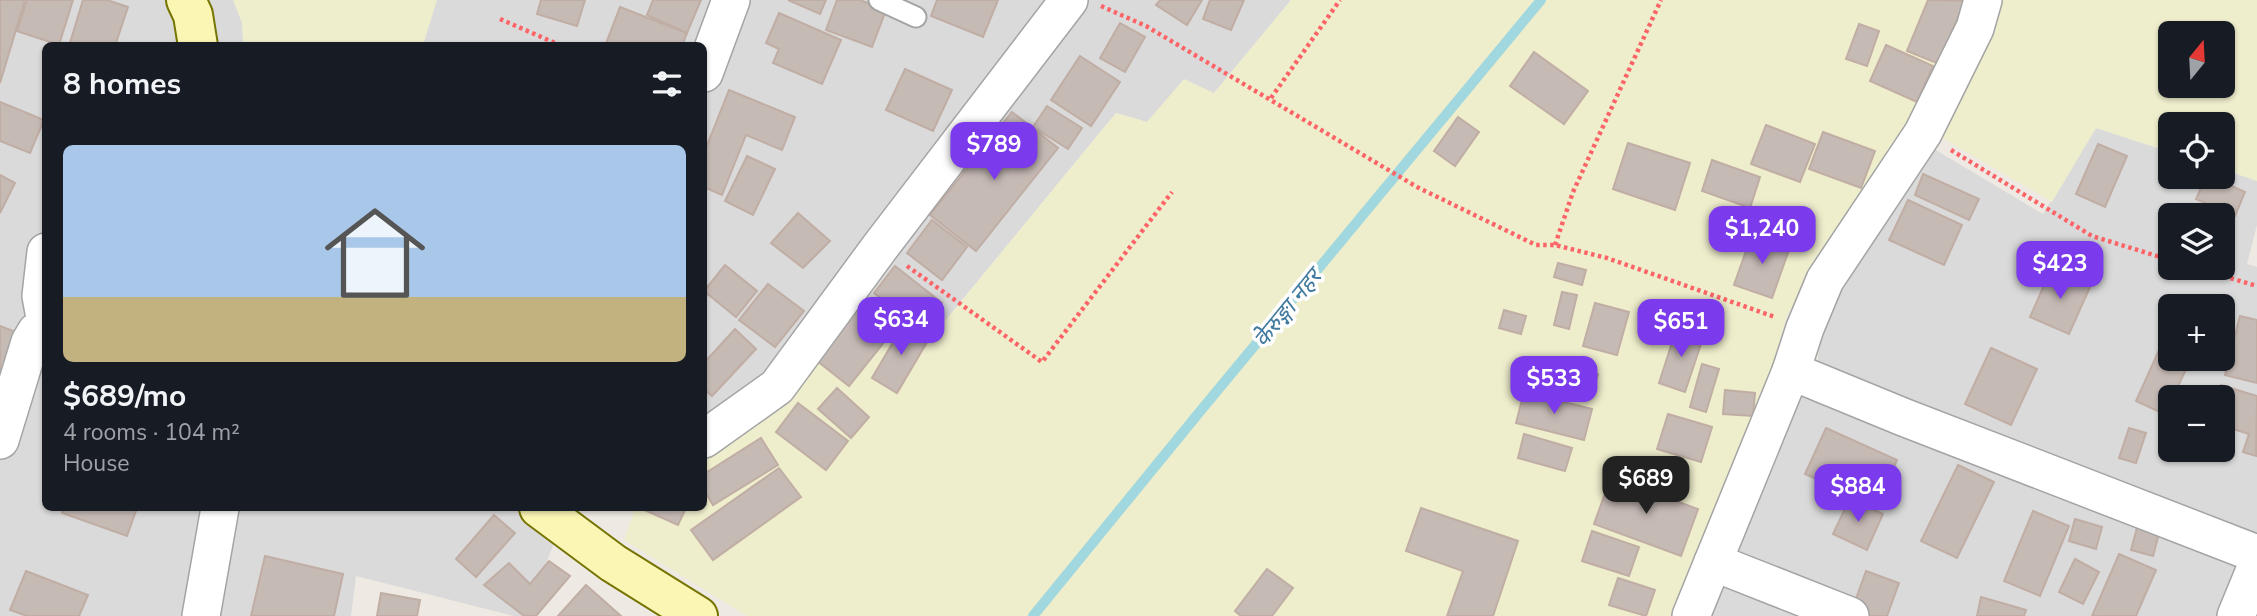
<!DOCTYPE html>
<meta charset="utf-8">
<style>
:root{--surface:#171b24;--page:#20242c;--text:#f1f3f6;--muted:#9ea1a6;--accent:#7c3aed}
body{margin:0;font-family:"Nunito Sans","Noto Sans Devanagari",sans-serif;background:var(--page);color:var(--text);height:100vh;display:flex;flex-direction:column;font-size:26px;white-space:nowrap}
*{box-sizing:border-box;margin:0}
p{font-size:23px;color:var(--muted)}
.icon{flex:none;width:38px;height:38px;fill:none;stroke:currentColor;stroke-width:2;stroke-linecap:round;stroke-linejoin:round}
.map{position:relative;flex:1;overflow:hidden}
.panel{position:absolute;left:42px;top:42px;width:665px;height:469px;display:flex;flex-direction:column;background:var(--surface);border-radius:10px;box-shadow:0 2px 5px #0004}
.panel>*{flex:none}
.needle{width:46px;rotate:18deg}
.tools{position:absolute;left:2158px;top:21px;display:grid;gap:14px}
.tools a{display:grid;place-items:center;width:77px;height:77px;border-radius:10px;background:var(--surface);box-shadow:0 2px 5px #0004;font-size:35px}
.price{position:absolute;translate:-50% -60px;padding:0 16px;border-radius:14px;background:var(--accent);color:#fff;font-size:23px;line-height:46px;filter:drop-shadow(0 2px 4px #0008)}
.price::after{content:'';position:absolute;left:50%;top:42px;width:21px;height:16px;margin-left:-10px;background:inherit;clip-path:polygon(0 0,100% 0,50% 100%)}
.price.selected{background:#222;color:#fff}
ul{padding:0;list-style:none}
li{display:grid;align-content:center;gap:14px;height:371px;padding:0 21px}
li span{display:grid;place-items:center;height:217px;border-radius:10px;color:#555}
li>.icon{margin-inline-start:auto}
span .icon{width:126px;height:126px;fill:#fffc;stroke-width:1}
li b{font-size:30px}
h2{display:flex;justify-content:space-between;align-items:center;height:84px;padding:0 21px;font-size:30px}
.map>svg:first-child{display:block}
.residential{fill:#dbdada;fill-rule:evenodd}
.farmland{fill:#eeedcc;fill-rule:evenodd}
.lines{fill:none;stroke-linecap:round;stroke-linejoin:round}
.stream{stroke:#a1d7de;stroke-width:10}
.building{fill:#c6bab5;stroke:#c0ada4;stroke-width:2}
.lane-casing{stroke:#a4a4a4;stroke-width:23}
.street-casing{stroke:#a4a4a4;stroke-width:40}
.secondary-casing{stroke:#767402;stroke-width:42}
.path{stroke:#fd6467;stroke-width:4.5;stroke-dasharray:3.5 3.5;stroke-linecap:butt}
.lane{stroke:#fff;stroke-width:19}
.street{stroke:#fff;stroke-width:37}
.secondary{stroke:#fbf6b4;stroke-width:38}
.labels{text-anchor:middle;stroke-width:7;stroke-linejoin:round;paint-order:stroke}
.water-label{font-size:23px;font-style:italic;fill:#427b9f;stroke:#fff}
</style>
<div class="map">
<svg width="2257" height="616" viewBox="0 0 2257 616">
<rect width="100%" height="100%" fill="#eee9e2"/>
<g class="residential">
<polygon points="0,0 1058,0 869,284 704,432 704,46 46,46 46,508 568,508 525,616 514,616 356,576 351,616 0,616"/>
<polygon points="1083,0 1291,0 1214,93 1147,122 1116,113 940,327 887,315 864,300"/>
<path d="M2096,128L2170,152V177H2222L2223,169L2257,181V225L2247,264L2257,267V537L1817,368L1819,345L1869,228L1924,143L2043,214ZM2170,215H2222V268H2170ZM2170,306H2222V359H2170ZM2170,397H2222V450H2170Z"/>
<polygon points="1802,389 2257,563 2257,616 1702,616"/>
</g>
<g class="farmland">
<polygon points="233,0 437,0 423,45 243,46 242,23"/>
<path d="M1291,0H2257V181L2223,169L2222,124H2170V152L2096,128L2052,202L1918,124L1787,315L1773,364L1676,616H747L624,540L635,508H704V439L777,387L864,300L887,315L940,327L1116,113L1147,122L1184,79L1214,93ZM2170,33H2222V86H2170Z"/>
</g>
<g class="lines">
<polyline class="stream" points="1033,616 1202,409 1541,0"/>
</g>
<g class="building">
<polygon points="0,0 25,0 0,83"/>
<polygon points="27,0 73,0 59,45 17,31"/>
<polygon points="83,0 107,0 128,7 115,46 69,46"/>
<polygon points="541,0 585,0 577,26 537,14"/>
<polygon points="653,0 701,0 687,33 647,15"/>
<polygon points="788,0 826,0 820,14"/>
<polygon points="837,0 860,0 886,10 872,47 826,30"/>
<polygon points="937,0 998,0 983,37 931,16"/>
<polygon points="1160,0 1202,0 1187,25 1156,5"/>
<polygon points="1210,0 1244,0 1231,30 1203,19"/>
<polygon points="1928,0 1965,1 1939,64 1907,51"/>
<polygon points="620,7 687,33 682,46 605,46"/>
<polygon points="779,13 841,40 822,84 773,63 779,49 766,43"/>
<polygon points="1120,23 1145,37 1125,72 1100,58"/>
<polygon points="1859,24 1879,31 1867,66 1846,59"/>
<polygon points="1886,45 1933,66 1917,102 1870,81"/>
<polygon points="1534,52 1588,91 1564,124 1510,86"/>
<polygon points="1080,56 1120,82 1091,126 1051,100"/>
<polygon points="905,69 952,90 933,131 886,110"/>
<polygon points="729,90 795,117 782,150 746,135 722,195 704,187 704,153"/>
<polygon points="0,102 44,120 30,153 0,141"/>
<polygon points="1047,106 1082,128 1068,149 1033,127"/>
<polygon points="1012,112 1058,148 976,251 930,215"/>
<polygon points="1458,117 1479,132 1455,166 1434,151"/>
<polygon points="1766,125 1815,144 1800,182 1751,164"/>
<polygon points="1823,132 1875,151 1861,188 1809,169"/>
<polygon points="1628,143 1690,163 1675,210 1613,189"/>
<polygon points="2098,144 2127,156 2105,207 2076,194"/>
<polygon points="747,156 775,169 753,215 725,201"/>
<polygon points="1712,160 1760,177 1750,208 1702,191"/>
<polygon points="1923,174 1979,199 1969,220 1915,195"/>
<polygon points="0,175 15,183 0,213"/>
<polygon points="2206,177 2212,177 2245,192 2235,216 2196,199"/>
<polygon points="1908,200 1962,225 1944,265 1889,240"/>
<polygon points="798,213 830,241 803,268 771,243"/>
<polygon points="932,220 967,247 942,280 907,253"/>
<polygon points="1752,234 1790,247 1772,298 1734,285"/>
<polygon points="1558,263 1586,270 1582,285 1554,277"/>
<polygon points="725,265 757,291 736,317 704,291"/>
<polygon points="895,266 942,303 921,330 874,293"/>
<polygon points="2052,267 2091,285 2069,334 2030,317"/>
<polygon points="768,284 804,311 775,347 739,320"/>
<polygon points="1562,292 1577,295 1569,329 1554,325"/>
<polygon points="864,300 897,326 849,386 816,360"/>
<polygon points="1595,303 1629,312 1617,355 1583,346"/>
<polygon points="1504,310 1526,316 1521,334 1499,328"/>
<polygon points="2240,316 2257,320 2257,383 2225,375"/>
<polygon points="905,322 930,337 897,393 872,378"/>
<polygon points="0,326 16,332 1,372 0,372"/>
<polygon points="1677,327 1704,335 1685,392 1659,383"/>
<polygon points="735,329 756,349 712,396 704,389 704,363"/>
<polygon points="1991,348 2037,369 2011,425 1965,404"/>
<polygon points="2159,350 2170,355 2170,359 2180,359 2189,363 2173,397 2170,397 2170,405 2166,415 2136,401"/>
<polygon points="1565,362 1598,374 1592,392 1558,380"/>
<polygon points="1702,364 1719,369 1706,412 1690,407"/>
<polygon points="2221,385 2257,396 2256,456 2243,452 2249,434 2227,427 2222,442 2222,397 2217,397"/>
<polygon points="837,388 869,417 851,438 818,409"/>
<polygon points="1725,390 1755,393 1753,416 1723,414"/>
<polygon points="1524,392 1592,409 1584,440 1516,423"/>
<polygon points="798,403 848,441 826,470 776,432"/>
<polygon points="1668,414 1712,427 1701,462 1657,449"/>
<polygon points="1826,428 1897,460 1877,506 1805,474"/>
<polygon points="2129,428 2146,433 2136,463 2119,458"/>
<polygon points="1524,434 1572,448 1565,471 1518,458"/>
<polygon points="761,438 778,465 713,505 704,490 704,474"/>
<polygon points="1958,465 1994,482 1957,558 1921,541"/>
<polygon points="779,468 801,497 713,560 691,530"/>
<polygon points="1611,477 1698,509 1681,556 1594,524"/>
<polygon points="1850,498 1883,514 1867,550 1833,534"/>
<polygon points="64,508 137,508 127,536 62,513"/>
<polygon points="640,508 686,508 678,525"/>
<polygon points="1421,508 1518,541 1493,616 1447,616 1463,571 1406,551"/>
<polygon points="2033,511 2069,526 2040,596 2004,581"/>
<polygon points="494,515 515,533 476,577 456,559"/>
<polygon points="2075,519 2102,527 2096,549 2069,541"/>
<polygon points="2138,524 2160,530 2153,556 2131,550"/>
<polygon points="1592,531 1639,547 1629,576 1582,561"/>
<polygon points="2119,554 2156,570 2136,616 2092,616"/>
<polygon points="265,556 343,574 334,616 251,616"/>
<polygon points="2075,559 2099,572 2083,604 2059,592"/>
<polygon points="549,561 570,576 536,616 524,616 484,585 509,563 530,584"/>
<polygon points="1267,569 1293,588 1272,616 1241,616 1235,611"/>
<polygon points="26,571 88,595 79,616 27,616 10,610"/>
<polygon points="1866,571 1899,583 1887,616 1869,616 1852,610"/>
<polygon points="1618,578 1655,590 1646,616 1609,605"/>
<polygon points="586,585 621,616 558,616"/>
<polygon points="381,593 420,600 417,616 377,616"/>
<polygon points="1981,597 2026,610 2024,616 1977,616"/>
</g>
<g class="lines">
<defs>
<polyline id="lane" points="879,0 916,17"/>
<g id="street">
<polyline points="704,73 731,0"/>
<polyline points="46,252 41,296 46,323"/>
<polyline points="1791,371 1805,328 1825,280 1923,133 1975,28 1983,0"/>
<polyline points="704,439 777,387 880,247 1069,0"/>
<polyline points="0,440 30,342 36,332 46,328"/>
<polyline points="1713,562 1850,616"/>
<polyline points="201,616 220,508"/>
<polyline points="1691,616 1791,371 1903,417 2257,554"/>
<polyline points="2236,616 2257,565"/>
</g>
<g id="secondary">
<polyline points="186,0 193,15 198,46"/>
<polyline points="539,508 613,563 698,616"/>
</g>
</defs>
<use href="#lane" class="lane-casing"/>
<use href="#street" class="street-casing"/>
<use href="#secondary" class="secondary-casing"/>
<g class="path">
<polyline points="1101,6 1146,26 1417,187 1536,245 1555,245 1607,258 1775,317"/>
<polyline points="500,19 562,46"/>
<polyline points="1271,98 1340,0"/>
<polyline points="1951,150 2092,236 2170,260"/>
<polyline points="1555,245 1573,192 1661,0"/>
<polyline points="907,266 1042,362 1172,192"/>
<polyline points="2197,268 2257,286"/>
</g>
<use href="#lane" class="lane"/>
<use href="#street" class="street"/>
<use href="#secondary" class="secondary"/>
</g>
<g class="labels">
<g class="water-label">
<text transform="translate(1287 308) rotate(-51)" y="8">केेरुङ्गा नहर</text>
</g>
</g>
</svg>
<div class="tools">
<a><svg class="needle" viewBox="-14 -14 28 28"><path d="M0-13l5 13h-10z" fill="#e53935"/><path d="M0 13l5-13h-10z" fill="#9ea1a6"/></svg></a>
<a><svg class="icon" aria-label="locate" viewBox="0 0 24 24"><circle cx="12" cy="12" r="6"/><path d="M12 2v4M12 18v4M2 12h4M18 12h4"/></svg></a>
<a><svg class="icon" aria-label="layers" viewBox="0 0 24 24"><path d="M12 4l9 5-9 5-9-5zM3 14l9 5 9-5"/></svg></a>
<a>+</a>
<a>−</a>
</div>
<b class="price" style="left:994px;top:182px">$789</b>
<b class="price" style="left:1762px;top:266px">$1,240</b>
<b class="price" style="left:2060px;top:301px">$423</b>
<b class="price" style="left:901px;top:357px">$634</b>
<b class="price" style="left:1681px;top:359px">$651</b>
<b class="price" style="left:1554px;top:416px">$533</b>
<b class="price selected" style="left:1646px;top:516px">$689</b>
<b class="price" style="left:1858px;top:524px">$884</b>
<section class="panel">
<h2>8 homes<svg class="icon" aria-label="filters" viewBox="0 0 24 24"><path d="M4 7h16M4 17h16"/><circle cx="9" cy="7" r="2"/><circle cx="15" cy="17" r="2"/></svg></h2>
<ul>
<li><span style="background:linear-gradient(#a9c7e8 70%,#c2b280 0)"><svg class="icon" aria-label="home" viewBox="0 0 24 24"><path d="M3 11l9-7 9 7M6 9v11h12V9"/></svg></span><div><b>$689/mo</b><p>4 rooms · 104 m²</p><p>House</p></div></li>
</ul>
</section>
</div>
